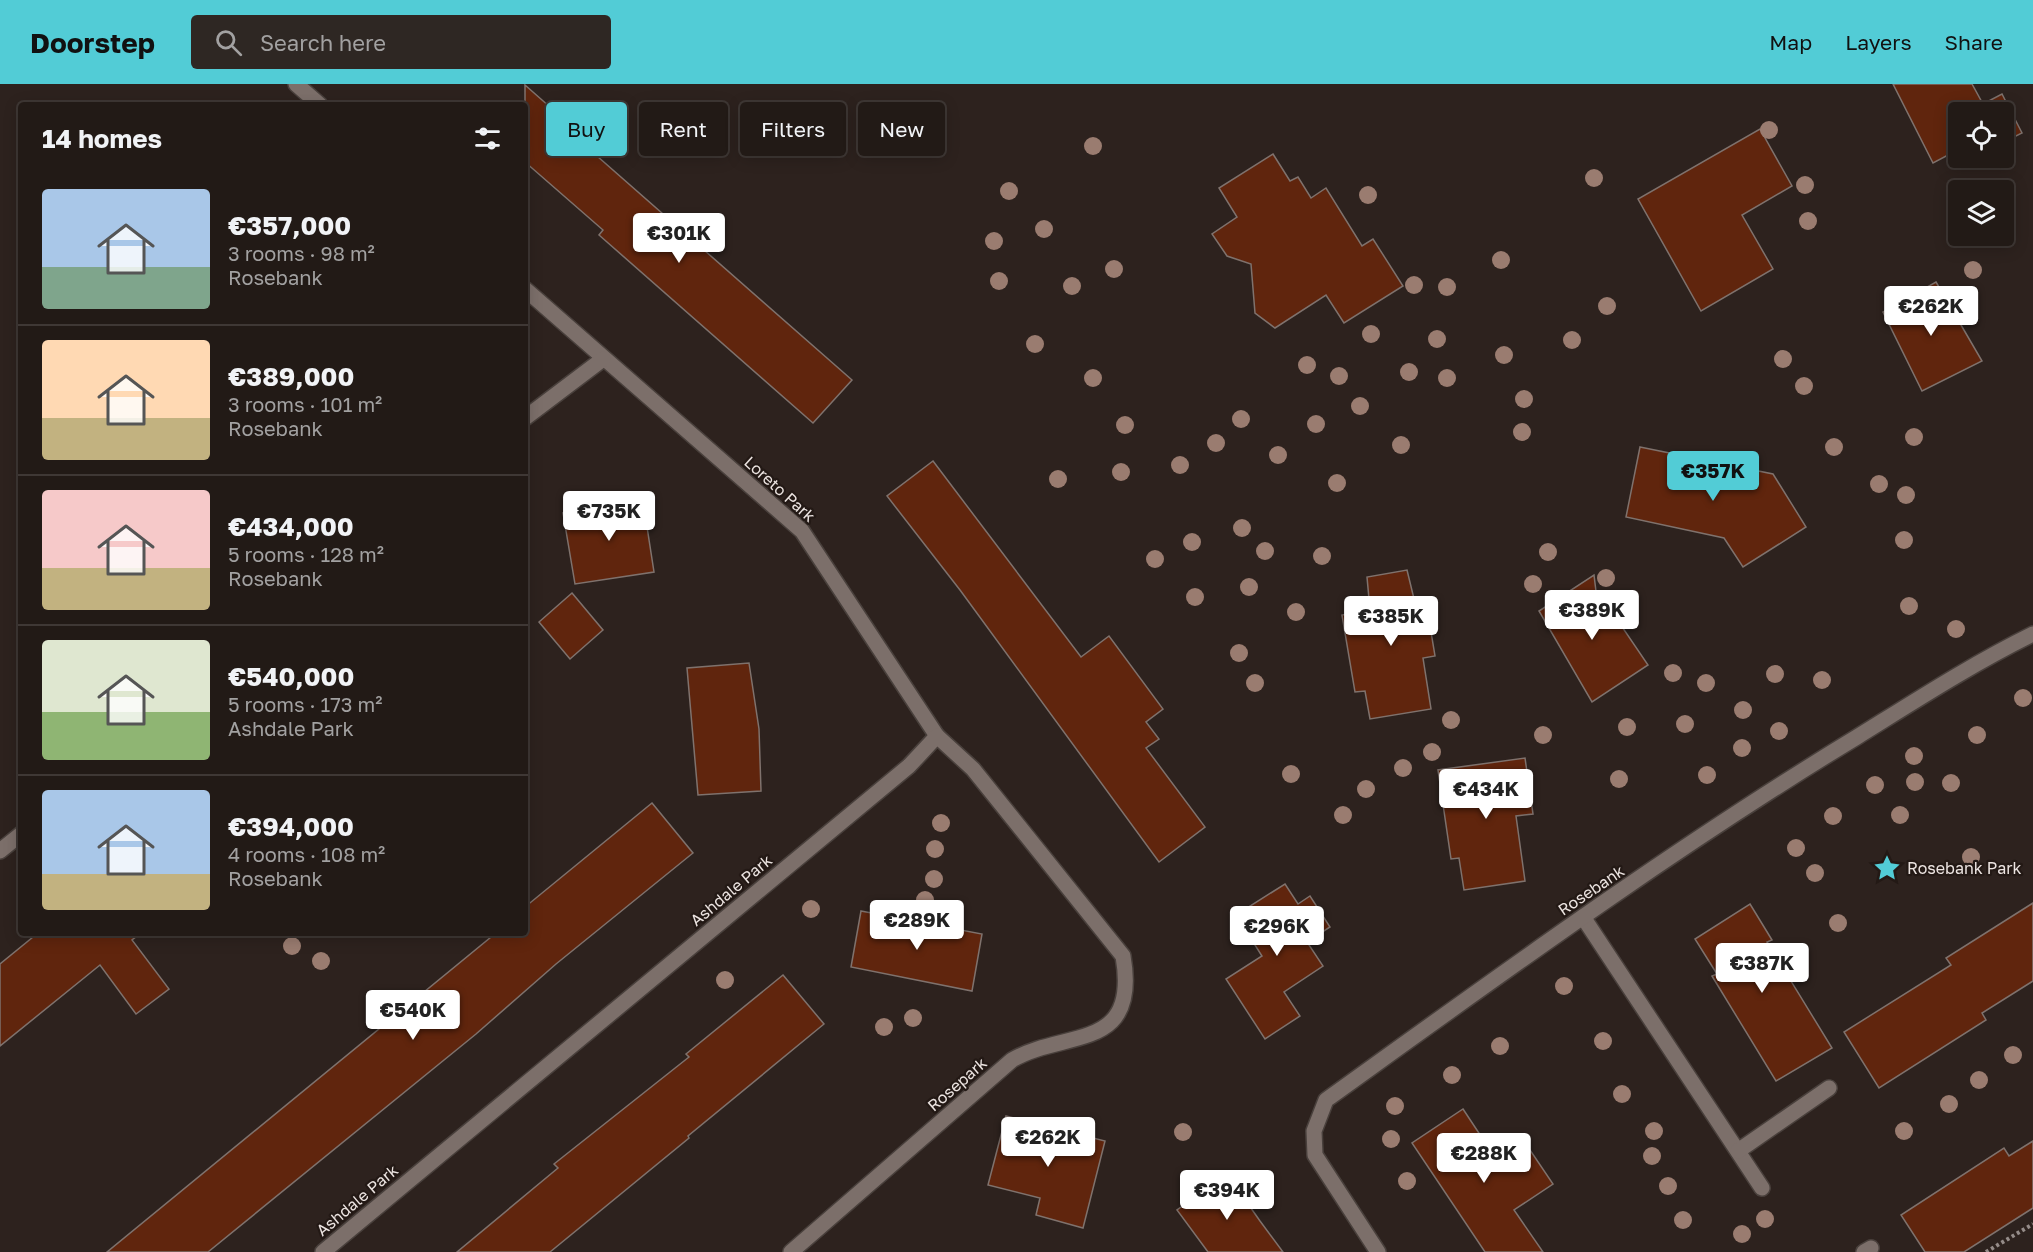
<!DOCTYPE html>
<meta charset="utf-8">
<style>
:root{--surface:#221a16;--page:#2e2723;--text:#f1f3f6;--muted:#a2a1a1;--line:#3f3835;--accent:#52ccd6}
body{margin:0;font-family:"Golos Text",sans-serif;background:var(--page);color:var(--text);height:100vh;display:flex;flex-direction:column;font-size:22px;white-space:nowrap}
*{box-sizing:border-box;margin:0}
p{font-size:20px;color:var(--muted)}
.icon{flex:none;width:33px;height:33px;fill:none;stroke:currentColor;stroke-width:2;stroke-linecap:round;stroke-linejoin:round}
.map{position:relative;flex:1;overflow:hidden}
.side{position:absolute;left:18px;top:18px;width:510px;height:834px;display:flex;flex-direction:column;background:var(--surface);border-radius:6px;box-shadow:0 3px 15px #0003,0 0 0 2px var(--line)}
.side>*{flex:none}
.guide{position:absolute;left:546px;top:18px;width:570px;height:54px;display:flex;gap:12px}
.controls{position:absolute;left:1948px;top:18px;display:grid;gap:12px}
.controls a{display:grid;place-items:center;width:66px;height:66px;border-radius:6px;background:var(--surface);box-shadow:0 3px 15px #0003,0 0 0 2px var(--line);font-size:30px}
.price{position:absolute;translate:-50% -51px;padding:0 14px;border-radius:6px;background:#fff;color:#222;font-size:20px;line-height:39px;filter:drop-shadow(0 2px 3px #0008)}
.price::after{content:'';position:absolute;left:50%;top:36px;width:18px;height:14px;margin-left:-9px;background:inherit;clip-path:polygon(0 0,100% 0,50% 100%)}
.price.on{background:var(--accent);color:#111}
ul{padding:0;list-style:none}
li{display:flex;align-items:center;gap:18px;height:150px;padding:0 24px}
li+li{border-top:2px solid var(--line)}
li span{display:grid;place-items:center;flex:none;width:168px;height:120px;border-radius:6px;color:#555}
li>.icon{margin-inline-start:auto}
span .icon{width:72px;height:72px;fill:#fffc;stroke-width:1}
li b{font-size:26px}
h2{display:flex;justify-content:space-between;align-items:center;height:72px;padding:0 24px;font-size:26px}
.chip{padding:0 21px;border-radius:6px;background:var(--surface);box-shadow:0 3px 15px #0003,0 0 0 2px var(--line);font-size:21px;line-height:54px}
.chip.on{background:var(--accent);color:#111}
header{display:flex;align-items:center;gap:36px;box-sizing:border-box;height:84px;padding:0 30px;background:var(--accent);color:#111}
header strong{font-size:28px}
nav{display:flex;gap:33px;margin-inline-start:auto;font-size:21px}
.search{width:420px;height:54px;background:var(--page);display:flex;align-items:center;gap:15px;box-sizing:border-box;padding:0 21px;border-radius:6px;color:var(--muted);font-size:22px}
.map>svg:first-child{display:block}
.building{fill:#60250d;stroke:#7f726d;stroke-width:1.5}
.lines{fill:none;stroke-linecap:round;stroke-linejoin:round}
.minor-casing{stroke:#49403c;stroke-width:18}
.path{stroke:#958c89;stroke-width:4;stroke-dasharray:3 3;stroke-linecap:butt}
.minor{stroke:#7c6f6a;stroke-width:15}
.tree{fill:#9a7c70}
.labels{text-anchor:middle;stroke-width:4.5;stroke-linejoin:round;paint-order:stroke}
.street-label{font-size:16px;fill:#ece4e1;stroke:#231915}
.poi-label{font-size:16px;fill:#ece4e1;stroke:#231915;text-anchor:start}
</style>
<header>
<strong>Doorstep</strong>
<div class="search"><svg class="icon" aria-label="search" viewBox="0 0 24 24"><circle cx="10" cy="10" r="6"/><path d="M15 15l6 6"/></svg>Search here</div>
<nav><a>Map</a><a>Layers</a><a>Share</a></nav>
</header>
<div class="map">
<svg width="2033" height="1168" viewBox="0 0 2033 1168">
<rect width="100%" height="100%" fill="#2d221e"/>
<g class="building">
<polygon points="1893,0 1972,0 1983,20 2002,10 2022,49 2004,58 2004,28 1959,28 1959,74 1975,74 1955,84 1948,71 1933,79"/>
<polygon points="525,1 601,68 597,72 852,296 813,339 599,151 603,146 525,78"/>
<polygon points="1760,45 1792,102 1742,131 1773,185 1701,227 1638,115"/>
<polygon points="1273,70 1290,97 1298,93 1311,114 1326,104 1362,162 1373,155 1403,202 1344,239 1326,211 1275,244 1255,229 1251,180 1227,172 1212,150 1237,133 1219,104"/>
<polygon points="1936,198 1982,277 1922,307 1883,228"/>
<polygon points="1640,363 1773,390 1806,443 1743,483 1724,454 1626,433"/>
<polygon points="933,377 1081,573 1109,552 1163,625 1146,638 1159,655 1146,664 1205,743 1159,778 960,506 887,412"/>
<polygon points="643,417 654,488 575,500 563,429"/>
<polygon points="1407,486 1415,519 1426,518 1435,572 1423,574 1431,625 1370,635 1365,607 1355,608 1342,531 1370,526 1367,493"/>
<polygon points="1594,491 1599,532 1610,525 1648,581 1592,618 1539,527"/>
<polygon points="572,509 603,546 570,575 539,538"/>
<polygon points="749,579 759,645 761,707 698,711 687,584"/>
<polygon points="1525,674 1533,730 1516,732 1525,797 1464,806 1459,774 1451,775 1438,686"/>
<polygon points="652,719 693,769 556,880 476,950 208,1168 107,1168 496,849 525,849 525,823"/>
<polygon points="1285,800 1298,820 1310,812 1330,843 1307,858 1323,882 1284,908 1300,932 1265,955 1226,895 1262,872 1236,831"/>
<polygon points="2033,819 2033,897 1982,929 1986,936 1879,1004 1844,948 1951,881 1946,874"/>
<polygon points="1750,820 1772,856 1767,858 1832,964 1776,997 1712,892 1717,890 1695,855"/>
<polygon points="861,827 982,850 972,907 851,883"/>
<polygon points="38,849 141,849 132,856 169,905 136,930 100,881 0,962 0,880"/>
<polygon points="783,891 824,940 688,1052 689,1054 550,1168 457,1168 558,1084 554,1080 689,973 686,970"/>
<polygon points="1463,1025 1500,1081 1528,1063 1553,1100 1514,1126 1543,1168 1485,1168 1412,1059"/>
<polygon points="1006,1032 1105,1057 1083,1144 1036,1131 1040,1114 988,1101"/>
<polygon points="2033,1057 2033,1124 1964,1168 1925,1168 1901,1131 2004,1064 2009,1072"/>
<polygon points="1227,1090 1260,1137 1283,1168 1208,1168 1177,1126"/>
</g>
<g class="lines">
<defs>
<g id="minor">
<polyline points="296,0 320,21"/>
<polyline points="525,205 802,447 937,652"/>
<polyline points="525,334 603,275"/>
<polyline points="0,767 21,750"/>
<polyline points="1583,833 1762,1104"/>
<polyline points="1738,1067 1829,1004"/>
<path d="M323,1168L909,682L937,652L973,685L1123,872C1140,969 1065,945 1012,976L791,1168"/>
<path d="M1378,1168L1315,1071L1314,1047L1326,1016C1500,891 1674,764 1857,653C1915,617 1972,580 2033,550"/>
<polyline points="1864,1168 1871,1164"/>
</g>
</defs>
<use href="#minor" class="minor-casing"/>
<polyline class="path" points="1986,1168 2033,1140"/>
<use href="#minor" class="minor"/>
</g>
<g class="tree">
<circle cx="1769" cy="46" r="9"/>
<circle cx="1093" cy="62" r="9"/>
<circle cx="1594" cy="94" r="9"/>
<circle cx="1805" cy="101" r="9"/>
<circle cx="1009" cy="107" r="9"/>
<circle cx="1368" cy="111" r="9"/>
<circle cx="1808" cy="137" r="9"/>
<circle cx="1044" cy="145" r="9"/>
<circle cx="994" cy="157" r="9"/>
<circle cx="1501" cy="176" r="9"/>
<circle cx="1114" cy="185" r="9"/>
<circle cx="1973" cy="186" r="9"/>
<circle cx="999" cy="197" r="9"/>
<circle cx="1414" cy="201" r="9"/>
<circle cx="1072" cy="202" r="9"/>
<circle cx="1447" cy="203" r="9"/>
<circle cx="1607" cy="222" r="9"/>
<circle cx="1371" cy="250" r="9"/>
<circle cx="1437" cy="255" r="9"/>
<circle cx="1572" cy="256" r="9"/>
<circle cx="1035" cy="260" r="9"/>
<circle cx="1504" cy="271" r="9"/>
<circle cx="1783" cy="275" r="9"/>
<circle cx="1307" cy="281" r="9"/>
<circle cx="1409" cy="288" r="9"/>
<circle cx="1339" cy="292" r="9"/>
<circle cx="1093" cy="294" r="9"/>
<circle cx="1447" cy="294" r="9"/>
<circle cx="1804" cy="302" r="9"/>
<circle cx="1524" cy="315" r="9"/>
<circle cx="1360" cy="322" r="9"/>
<circle cx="1241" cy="335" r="9"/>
<circle cx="1316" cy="340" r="9"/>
<circle cx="1125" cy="341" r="9"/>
<circle cx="1522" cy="348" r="9"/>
<circle cx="1914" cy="353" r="9"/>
<circle cx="1216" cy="359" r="9"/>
<circle cx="1401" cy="361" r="9"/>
<circle cx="1834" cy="363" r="9"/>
<circle cx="1278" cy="371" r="9"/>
<circle cx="1180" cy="381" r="9"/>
<circle cx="1121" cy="388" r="9"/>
<circle cx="1058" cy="395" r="9"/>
<circle cx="1337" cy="399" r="9"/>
<circle cx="1879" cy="400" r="9"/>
<circle cx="1906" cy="411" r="9"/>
<circle cx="1242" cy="444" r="9"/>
<circle cx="1904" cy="456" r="9"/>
<circle cx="1192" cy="458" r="9"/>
<circle cx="1265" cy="467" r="9"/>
<circle cx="1548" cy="468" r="9"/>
<circle cx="1322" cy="472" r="9"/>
<circle cx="1155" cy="475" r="9"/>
<circle cx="1606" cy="494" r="9"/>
<circle cx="1533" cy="500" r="9"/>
<circle cx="1249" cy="503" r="9"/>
<circle cx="1195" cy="513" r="9"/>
<circle cx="1909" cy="522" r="9"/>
<circle cx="1296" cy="528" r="9"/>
<circle cx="1956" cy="545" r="9"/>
<circle cx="1239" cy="569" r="9"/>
<circle cx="1673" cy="589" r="9"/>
<circle cx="1775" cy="590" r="9"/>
<circle cx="1822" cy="596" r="9"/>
<circle cx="1255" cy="599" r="9"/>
<circle cx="1706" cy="599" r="9"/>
<circle cx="2023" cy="614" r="9"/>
<circle cx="1743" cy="626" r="9"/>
<circle cx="1451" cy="636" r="9"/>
<circle cx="1685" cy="640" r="9"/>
<circle cx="1627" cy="643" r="9"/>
<circle cx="1779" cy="647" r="9"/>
<circle cx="1543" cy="651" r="9"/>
<circle cx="1977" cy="651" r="9"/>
<circle cx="1742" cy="664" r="9"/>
<circle cx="1432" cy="668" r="9"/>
<circle cx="1914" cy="672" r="9"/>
<circle cx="1403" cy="684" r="9"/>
<circle cx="1291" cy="690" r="9"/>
<circle cx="1707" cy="691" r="9"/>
<circle cx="1619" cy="695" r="9"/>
<circle cx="1915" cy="698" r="9"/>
<circle cx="1951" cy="699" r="9"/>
<circle cx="1875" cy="701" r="9"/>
<circle cx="1366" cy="705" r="9"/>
<circle cx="1343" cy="731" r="9"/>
<circle cx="1900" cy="731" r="9"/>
<circle cx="1833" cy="732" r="9"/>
<circle cx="941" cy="739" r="9"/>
<circle cx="1796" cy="764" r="9"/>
<circle cx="935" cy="765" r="9"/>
<circle cx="1971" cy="773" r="9"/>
<circle cx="1815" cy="789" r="9"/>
<circle cx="934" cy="795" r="9"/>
<circle cx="925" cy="816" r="9"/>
<circle cx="811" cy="825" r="9"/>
<circle cx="1838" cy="839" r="9"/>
<circle cx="292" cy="862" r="9"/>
<circle cx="321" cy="877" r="9"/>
<circle cx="725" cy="896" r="9"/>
<circle cx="1564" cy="902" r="9"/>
<circle cx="913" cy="934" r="9"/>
<circle cx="884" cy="943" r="9"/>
<circle cx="1603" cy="957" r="9"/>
<circle cx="1500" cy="962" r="9"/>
<circle cx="2013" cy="971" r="9"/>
<circle cx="1452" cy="991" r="9"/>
<circle cx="1979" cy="996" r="9"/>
<circle cx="1622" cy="1010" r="9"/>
<circle cx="1949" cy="1020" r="9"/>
<circle cx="1395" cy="1022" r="9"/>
<circle cx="1654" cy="1047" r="9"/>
<circle cx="1904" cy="1047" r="9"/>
<circle cx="1183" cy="1048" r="9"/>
<circle cx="1391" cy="1055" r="9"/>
<circle cx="1652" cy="1072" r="9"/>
<circle cx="1407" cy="1097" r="9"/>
<circle cx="1668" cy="1102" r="9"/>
<circle cx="1765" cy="1135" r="9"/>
<circle cx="1683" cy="1136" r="9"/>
<circle cx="1742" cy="1150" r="9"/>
</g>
<defs>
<symbol id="sight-bare" viewBox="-9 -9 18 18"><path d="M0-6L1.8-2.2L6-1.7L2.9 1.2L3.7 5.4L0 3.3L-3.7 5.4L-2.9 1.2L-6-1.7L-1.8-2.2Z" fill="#52ccd6" stroke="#231915" stroke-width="2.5" paint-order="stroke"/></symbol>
</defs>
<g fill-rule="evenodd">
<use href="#sight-bare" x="1868" y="765" width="38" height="38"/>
</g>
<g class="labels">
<g class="street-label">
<text transform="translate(780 405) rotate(42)" y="6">Loreto Park</text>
<text transform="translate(731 806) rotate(-40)" y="6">Ashdale Park</text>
<text transform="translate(1591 806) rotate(-34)" y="6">Rosebank</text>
<text transform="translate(957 1000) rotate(-41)" y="6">Rosepark</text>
<text transform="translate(357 1116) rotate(-40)" y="6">Ashdale Park</text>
</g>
<g class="poi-label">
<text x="1907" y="790">Rosebank Park</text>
</g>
</g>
</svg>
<div class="controls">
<a><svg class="icon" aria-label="locate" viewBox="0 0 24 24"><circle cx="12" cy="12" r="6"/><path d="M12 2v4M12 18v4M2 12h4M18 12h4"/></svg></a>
<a><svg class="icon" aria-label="layers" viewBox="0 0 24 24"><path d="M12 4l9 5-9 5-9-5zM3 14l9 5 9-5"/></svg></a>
</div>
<b class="price" style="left:679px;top:180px">€301K</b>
<b class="price" style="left:1931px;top:253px">€262K</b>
<b class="price on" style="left:1713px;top:418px">€357K</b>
<b class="price" style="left:609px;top:458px">€735K</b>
<b class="price" style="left:1592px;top:557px">€389K</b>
<b class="price" style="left:1391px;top:563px">€385K</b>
<b class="price" style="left:1486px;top:736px">€434K</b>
<b class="price" style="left:917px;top:867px">€289K</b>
<b class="price" style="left:1277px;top:873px">€296K</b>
<b class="price" style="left:1762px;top:910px">€387K</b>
<b class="price" style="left:413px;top:957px">€540K</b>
<b class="price" style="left:1048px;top:1084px">€262K</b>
<b class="price" style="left:1484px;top:1100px">€288K</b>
<b class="price" style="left:1227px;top:1137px">€394K</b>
<div class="guide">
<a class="chip on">Buy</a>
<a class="chip">Rent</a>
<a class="chip">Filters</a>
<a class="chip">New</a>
</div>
<section class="side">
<h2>14 homes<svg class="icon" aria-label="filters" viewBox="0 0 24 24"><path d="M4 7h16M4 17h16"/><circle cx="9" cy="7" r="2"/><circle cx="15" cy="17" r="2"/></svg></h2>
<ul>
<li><span style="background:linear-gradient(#a9c7e8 65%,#7fa58c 0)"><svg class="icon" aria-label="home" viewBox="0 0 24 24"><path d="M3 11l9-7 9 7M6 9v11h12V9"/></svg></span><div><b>€357,000</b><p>3 rooms · 98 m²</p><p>Rosebank</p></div></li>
<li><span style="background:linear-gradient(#ffd9b3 65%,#c2b280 0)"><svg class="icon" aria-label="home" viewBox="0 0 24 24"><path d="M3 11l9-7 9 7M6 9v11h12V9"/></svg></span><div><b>€389,000</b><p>3 rooms · 101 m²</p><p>Rosebank</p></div></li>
<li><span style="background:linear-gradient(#f6c9c9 65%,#c2b280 0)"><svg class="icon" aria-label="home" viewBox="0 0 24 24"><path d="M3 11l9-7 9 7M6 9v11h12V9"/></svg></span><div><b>€434,000</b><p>5 rooms · 128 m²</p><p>Rosebank</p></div></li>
<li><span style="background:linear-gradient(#dfe7d0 60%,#8fb573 0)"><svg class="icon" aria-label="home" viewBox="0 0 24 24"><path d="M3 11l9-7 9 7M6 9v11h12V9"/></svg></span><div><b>€540,000</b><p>5 rooms · 173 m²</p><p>Ashdale Park</p></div></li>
<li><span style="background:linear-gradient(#a9c7e8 70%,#c2b280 0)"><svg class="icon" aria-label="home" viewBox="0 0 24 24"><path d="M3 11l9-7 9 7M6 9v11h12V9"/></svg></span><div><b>€394,000</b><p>4 rooms · 108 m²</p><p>Rosebank</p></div></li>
</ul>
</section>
</div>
